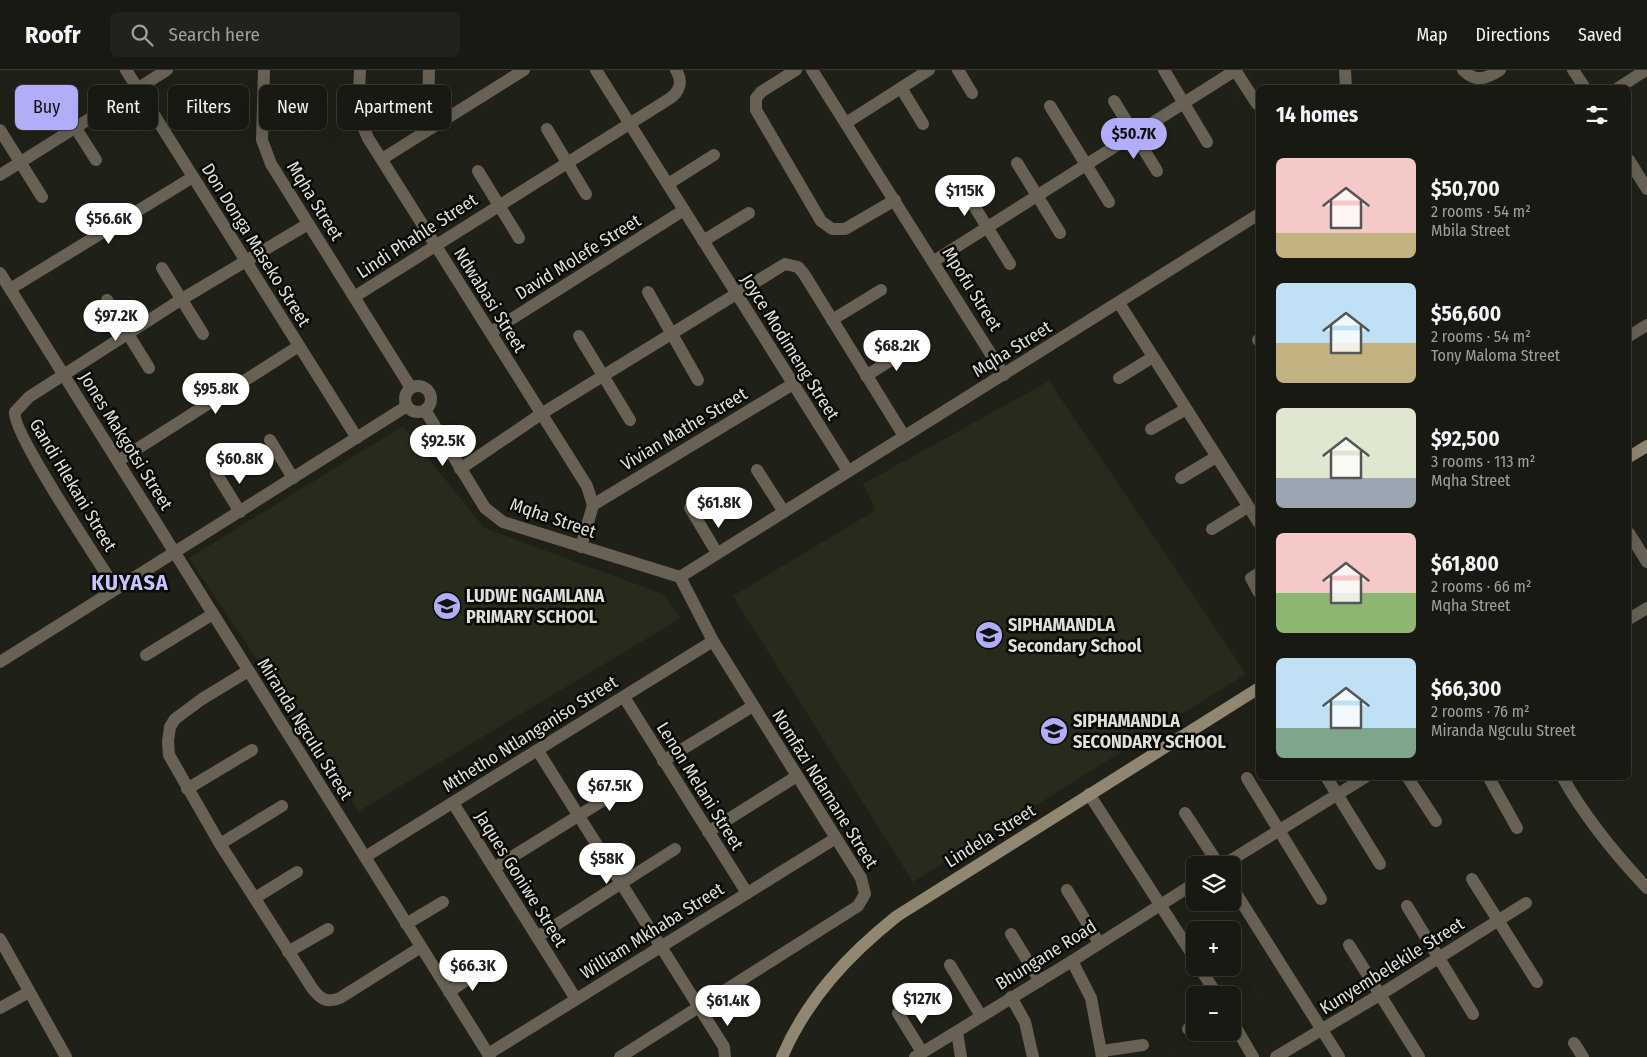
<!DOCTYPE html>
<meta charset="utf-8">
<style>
:root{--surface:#171912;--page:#20221b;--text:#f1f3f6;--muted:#9ea09f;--line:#363832;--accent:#b2adf9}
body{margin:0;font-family:"Fira Sans Condensed",sans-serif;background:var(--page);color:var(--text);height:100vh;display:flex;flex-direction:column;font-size:19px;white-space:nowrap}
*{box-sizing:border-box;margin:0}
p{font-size:16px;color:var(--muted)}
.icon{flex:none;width:28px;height:28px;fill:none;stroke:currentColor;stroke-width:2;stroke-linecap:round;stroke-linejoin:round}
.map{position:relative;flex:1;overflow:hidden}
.sheet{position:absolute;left:1256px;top:15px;width:375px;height:695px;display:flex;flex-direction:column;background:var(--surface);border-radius:8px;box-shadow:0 5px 20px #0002,0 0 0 1px var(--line)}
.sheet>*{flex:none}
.guide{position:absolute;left:15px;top:15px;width:475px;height:45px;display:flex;gap:10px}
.controls{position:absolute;left:1186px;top:786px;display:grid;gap:10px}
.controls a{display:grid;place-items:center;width:55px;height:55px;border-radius:8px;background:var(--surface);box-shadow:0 5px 20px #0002,0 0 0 1px var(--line);font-size:25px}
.price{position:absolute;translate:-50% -42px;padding:0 11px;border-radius:18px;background:#fff;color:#222;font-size:16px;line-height:32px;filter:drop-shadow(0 1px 2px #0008)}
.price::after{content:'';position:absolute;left:50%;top:30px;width:15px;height:11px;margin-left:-8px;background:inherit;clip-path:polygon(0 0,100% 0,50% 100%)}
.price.active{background:var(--accent);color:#111}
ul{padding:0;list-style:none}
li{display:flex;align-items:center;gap:15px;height:125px;padding:0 20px}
li span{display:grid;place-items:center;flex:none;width:140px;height:100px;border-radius:8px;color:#555}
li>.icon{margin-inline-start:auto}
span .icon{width:60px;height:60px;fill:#fffc;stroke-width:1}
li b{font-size:21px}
h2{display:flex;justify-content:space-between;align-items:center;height:60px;padding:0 20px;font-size:21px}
.tag{padding:0 18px;border-radius:8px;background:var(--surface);box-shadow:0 5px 20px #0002,0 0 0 1px var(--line);font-size:18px;line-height:45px}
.tag.active{background:var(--accent);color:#111}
header{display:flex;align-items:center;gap:30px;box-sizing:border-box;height:70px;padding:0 25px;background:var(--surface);border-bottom:1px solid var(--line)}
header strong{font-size:24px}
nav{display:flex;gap:28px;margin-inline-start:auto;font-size:18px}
.search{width:350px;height:45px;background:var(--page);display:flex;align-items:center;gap:12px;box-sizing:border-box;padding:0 18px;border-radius:8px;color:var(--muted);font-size:19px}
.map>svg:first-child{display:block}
.built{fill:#282a1b}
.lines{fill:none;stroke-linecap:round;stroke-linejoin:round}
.street{stroke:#686154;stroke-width:12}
.secondary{stroke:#918671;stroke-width:12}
.labels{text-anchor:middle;stroke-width:5;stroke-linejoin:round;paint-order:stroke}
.street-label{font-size:18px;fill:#dedfd9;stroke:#090a06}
.poi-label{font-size:18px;font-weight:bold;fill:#dedfd9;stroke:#090a06;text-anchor:start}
.district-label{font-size:22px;font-weight:bold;letter-spacing:1px;fill:#c7c4fe;stroke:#090a06}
</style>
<header>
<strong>Roofr</strong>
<div class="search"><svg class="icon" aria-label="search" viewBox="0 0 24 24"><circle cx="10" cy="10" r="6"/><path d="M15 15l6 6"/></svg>Search here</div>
<nav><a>Map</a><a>Directions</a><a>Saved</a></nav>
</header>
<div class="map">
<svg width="1647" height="987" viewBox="0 0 1647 987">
<rect width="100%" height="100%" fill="#1f2118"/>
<g class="built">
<polygon points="1049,311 1246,604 913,812 733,526 876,440 863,414"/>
<polygon points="403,356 484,458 663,524 681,548 359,741 189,488"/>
</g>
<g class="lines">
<g class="street">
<polyline points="126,0 357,368"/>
<polyline points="264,0 262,70 271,94 411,318"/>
<polyline points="360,0 358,45 368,68 587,416 593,435 581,477"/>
<polyline points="429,0 428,31 439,53"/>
<polyline points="596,0 848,401"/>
<polyline points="796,0 761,22 756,28 756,40 821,151 832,159 845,159 895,130"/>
<polyline points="812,0 1004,305"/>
<polyline points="958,0 972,23"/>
<polyline points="1164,0 1207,72"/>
<polyline points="1235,0 1257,34"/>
<polyline points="1345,0 1346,18"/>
<path d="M1463,0C1476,13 1486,9 1500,0"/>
<polyline points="1573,0 1585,18"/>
<polyline points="901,18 923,54"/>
<polyline points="1618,18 1646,0"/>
<polyline points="54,24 96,90"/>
<polyline points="1114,31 1157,101"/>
<polyline points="1050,36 1109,132"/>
<polyline points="846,53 929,0"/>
<polyline points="547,59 586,124"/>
<polyline points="0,60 42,127"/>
<polyline points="382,89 524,0"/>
<polyline points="1629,90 1647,119"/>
<polyline points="1017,93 1060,163"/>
<polyline points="478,101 519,168"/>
<polyline points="0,105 167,0"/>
<polyline points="668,114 714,85"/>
<polyline points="966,123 1010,194"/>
<polyline points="703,171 749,143"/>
<polyline points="934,191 1236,0"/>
<polyline points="162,198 203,264"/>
<polyline points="0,203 490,987"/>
<polyline points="10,219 193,107"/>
<polyline points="648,222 698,310"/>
<path d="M354,227L669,29C680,22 683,11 676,0"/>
<polyline points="107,230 149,298"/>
<polyline points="1119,233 1259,453"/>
<polyline points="832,250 881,220"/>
<polyline points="491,262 684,140"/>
<polyline points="579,266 630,350"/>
<polyline points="1629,266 1647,255"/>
<polyline points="1258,270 1259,269"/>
<polyline points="866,306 913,276"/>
<polyline points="1119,308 1153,287"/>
<circle cx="418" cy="329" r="13"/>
<polyline points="425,340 485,438 503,452 519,457 680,507"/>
<polyline points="1151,359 1186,339"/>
<polyline points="270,370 293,408"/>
<polyline points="118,391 299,276"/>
<polyline points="460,399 541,344 785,194 798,197 804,204 904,366"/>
<polyline points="757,400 784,442"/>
<polyline points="216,403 240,442"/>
<polyline points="1181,408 1216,387"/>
<polyline points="593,435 793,314"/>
<polyline points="690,438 717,483"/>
<polyline points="1212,459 1248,437"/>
<polyline points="1629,463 1647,492"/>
<polyline points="1259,503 1251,508 1259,523"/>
<polyline points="680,507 1259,144"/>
<path d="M116,519C101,495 10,359 15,342L29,327L182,229L308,154"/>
<polyline points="1629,549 1647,538"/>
<polyline points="146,585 213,544"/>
<polyline points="0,592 407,336"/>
<path d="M248,601L202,629L175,649L170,657L168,671L169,685L220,774L312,918C321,930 327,933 340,928L421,877"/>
<polyline points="624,627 747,823"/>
<polyline points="538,681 724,977 725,987"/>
<polyline points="663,691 753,636"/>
<polyline points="1247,708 1321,829"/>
<polyline points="1327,708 1380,794"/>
<polyline points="1408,708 1436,751"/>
<polyline points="1489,708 1517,758"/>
<path d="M1563,708C1586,749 1615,784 1647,818"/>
<polyline points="187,719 252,680"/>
<polyline points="1089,724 1195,889"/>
<polyline points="453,733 576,929"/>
<polyline points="1185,743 1219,795"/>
<polyline points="708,762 797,706"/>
<polyline points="220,774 282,736"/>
<polyline points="365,787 713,571"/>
<polyline points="1223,795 1364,708"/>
<polyline points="494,798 628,715"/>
<polyline points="1472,809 1537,912"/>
<polyline points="1232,817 1339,987"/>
<polyline points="1067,820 1099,873"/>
<polyline points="255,828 297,802"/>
<polyline points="1407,836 1473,944"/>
<polyline points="406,854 443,832"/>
<polyline points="1011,864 1040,911"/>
<polyline points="537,867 675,779"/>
<polyline points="0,869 66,987"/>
<polyline points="1349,875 1419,987"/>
<polyline points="288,882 328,859"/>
<polyline points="1072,891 1091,928 1102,987"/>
<polyline points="950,895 981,946"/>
<polyline points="1200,898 1217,925"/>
<polyline points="449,922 482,899"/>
<polyline points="1011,927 1025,952 1033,987"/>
<polyline points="0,938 29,922"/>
<polyline points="898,943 922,982"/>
<polyline points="1232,951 1253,987"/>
<polyline points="1188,959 1195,956"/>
<polyline points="957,962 961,987"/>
<polyline points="1574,973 1583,987"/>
<polyline points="1102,981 1143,975"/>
<polyline points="488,984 836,768"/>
<polyline points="620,987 858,836 865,824 861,808 713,571 680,507"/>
<polyline points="915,987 1072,891 1195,813"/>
<polyline points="1276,987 1381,924 1526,833"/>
</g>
<g class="secondary">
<polyline points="1629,387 1647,376"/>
<path d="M782,987C807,929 848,885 897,846L1259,618"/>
</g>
</g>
<defs>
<symbol id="school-disc" viewBox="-11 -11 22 22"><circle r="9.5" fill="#b2adf9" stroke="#090a06"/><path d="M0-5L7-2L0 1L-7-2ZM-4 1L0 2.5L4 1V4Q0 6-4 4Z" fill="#111"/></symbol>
</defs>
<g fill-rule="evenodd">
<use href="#school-disc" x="431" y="520" width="32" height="32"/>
<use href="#school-disc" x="973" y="549" width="32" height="32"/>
<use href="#school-disc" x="1038" y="645" width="32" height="32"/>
</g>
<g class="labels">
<g class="street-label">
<text transform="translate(315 131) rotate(58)" y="6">Mqha Street</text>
<text transform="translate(417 166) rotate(-33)" y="6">Lindi Phahle Street</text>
<text transform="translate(256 175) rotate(58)" y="6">Don Donga Maseko Street</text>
<text transform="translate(578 187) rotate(-32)" y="6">David Molefe Street</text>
<text transform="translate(972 219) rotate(58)" y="6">Mpofu Street</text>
<text transform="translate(490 230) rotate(58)" y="6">Ndwabasi Street</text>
<text transform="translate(790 277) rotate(58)" y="6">Joyce Modimeng Street</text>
<text transform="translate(1012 279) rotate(-32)" y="6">Mqha Street</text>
<text transform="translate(684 359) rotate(-31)" y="6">Vivian Mathe Street</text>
<text transform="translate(126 371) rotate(58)" y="6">Jones Makgotsi Street</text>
<text transform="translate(73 415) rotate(59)" y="6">Gandi Hlekani Street</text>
<text transform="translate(553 448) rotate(19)" y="6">Mqha Street</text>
<text transform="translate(305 659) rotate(58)" y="6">Miranda Ngculu Street</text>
<text transform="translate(530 664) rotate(-32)" y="6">Mthetho Ntlanganiso Street</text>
<text transform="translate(700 716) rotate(58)" y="6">Lenon Melani Street</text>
<text transform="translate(825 719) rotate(58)" y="6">Nomfazi Ndamane Street</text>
<text transform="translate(990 766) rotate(-32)" y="6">Lindela Street</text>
<text transform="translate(521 809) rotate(58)" y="6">Jaques Goniwe Street</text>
<text transform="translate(652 861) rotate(-32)" y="6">William Mkhaba Street</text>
<text transform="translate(1046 885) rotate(-32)" y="6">Bhungane Road</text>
<text transform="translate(1392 896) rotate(-32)" y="6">Kunyembelekile Street</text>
</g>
<g class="poi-label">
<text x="466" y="532">LUDWE NGAMLANA<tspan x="466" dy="21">PRIMARY SCHOOL</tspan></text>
<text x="1008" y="561">SIPHAMANDLA<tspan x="1008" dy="21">Secondary School</tspan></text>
<text x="1073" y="657">SIPHAMANDLA<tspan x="1073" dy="21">SECONDARY SCHOOL</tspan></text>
</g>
<g class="district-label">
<text x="130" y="520">KUYASA</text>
</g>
</g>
</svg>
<div class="controls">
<a><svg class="icon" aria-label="layers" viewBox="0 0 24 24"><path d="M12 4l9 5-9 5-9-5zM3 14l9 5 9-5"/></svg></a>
<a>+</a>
<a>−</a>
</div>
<b class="price active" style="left:1134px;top:90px">$50.7K</b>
<b class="price" style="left:965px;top:147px">$115K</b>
<b class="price" style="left:109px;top:175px">$56.6K</b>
<b class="price" style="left:116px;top:272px">$97.2K</b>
<b class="price" style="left:897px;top:302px">$68.2K</b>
<b class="price" style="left:216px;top:345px">$95.8K</b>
<b class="price" style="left:443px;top:397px">$92.5K</b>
<b class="price" style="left:240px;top:415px">$60.8K</b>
<b class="price" style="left:719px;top:459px">$61.8K</b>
<b class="price" style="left:610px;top:742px">$67.5K</b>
<b class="price" style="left:607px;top:815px">$58K</b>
<b class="price" style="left:473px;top:922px">$66.3K</b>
<b class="price" style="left:922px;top:955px">$127K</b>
<b class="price" style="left:728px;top:957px">$61.4K</b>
<div class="guide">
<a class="tag active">Buy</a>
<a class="tag">Rent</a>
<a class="tag">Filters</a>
<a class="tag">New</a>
<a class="tag">Apartment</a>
</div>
<section class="sheet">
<h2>14 homes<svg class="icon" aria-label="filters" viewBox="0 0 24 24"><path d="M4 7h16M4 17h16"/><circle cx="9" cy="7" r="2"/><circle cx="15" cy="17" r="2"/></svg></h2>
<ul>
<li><span style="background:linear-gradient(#f6c9c9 75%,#c2b280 0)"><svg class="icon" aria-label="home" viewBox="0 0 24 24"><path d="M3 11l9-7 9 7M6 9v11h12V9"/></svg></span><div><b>$50,700</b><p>2 rooms · 54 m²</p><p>Mbila Street</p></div></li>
<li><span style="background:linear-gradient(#bfe0f5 60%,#c2b280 0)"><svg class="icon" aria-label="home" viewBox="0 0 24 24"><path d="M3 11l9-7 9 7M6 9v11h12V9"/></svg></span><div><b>$56,600</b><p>2 rooms · 54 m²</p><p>Tony Maloma Street</p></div></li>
<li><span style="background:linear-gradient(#dfe7d0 70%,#9aa5b1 0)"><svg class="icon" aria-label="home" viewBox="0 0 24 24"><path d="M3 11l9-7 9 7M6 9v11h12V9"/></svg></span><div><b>$92,500</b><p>3 rooms · 113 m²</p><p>Mqha Street</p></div></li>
<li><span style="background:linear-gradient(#f6c9c9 60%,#8fb573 0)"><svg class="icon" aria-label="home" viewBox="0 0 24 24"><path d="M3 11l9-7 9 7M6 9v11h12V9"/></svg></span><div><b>$61,800</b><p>2 rooms · 66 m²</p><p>Mqha Street</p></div></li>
<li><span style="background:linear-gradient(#bfe0f5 70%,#7fa58c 0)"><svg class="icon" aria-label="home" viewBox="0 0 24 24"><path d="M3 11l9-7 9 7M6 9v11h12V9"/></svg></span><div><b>$66,300</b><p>2 rooms · 76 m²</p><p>Miranda Ngculu Street</p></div></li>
</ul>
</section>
</div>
